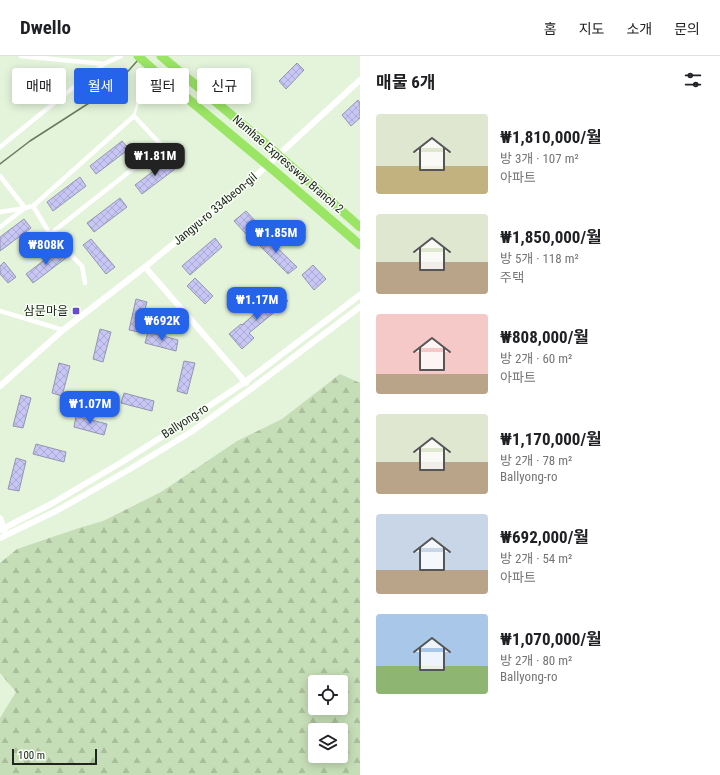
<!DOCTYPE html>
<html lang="ko">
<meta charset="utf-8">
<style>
:root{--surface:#fff;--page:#f2f2f2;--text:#202124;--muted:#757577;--line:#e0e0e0;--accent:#2563eb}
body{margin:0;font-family:"Roboto Condensed","Noto Sans KR",sans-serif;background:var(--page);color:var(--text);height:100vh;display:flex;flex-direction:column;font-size:15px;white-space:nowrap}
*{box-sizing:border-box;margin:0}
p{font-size:13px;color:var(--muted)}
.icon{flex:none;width:22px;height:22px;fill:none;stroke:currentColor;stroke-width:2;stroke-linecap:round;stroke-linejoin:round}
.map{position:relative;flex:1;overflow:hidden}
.sheet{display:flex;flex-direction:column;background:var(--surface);width:360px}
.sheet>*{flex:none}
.hud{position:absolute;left:12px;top:12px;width:288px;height:36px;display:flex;gap:8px}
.buttons{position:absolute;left:308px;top:619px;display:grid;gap:8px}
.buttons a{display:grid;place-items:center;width:40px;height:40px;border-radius:4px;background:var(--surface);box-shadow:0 2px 10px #0003;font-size:20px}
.scale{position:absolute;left:12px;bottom:10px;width:85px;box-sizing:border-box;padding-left:4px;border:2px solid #20261d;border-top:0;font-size:11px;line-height:14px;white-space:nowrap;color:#20261d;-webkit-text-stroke:3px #f7fef4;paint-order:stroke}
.price{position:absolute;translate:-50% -34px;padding:0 9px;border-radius:8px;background:var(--accent);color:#fff;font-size:13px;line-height:26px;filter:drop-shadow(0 1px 2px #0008)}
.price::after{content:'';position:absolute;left:50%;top:24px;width:12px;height:9px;margin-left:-6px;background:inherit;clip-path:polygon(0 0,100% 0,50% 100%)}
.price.active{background:#222;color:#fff}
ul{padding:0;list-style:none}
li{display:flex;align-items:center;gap:12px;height:100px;padding:0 16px}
li span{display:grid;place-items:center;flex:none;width:112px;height:80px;border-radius:4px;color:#555}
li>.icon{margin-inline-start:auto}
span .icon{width:48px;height:48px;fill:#fffc;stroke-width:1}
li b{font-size:17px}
h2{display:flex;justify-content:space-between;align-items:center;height:48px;padding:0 16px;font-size:17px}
.pill{padding:0 14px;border-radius:4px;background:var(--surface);box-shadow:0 2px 10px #0003;font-size:14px;line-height:36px}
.pill.active{background:var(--accent);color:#fff}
header{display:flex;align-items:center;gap:24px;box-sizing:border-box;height:56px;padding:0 20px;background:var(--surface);border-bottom:1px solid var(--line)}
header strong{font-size:19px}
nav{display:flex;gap:22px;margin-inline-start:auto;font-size:14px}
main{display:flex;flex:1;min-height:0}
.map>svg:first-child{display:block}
.forest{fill:url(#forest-firs);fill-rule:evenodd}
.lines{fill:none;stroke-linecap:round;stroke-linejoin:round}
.stream{stroke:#697c5d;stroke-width:1.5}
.building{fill:url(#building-cross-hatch);stroke:#9595ae}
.service{stroke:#fff;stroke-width:2.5}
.minor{stroke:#fff;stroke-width:4.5}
.tertiary{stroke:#fff;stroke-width:6}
.motorway{stroke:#9ae564;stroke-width:9}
.poi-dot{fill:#634ec7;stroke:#f7fef4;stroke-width:1.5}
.labels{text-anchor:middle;stroke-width:3;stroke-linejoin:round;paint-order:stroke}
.street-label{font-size:12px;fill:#20261d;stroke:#f7fef4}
.poi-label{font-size:12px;fill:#20261d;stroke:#f7fef4;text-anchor:end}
</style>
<header>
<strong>Dwello</strong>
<nav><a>홈</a><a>지도</a><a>소개</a><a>문의</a></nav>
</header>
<main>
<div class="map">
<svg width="360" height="719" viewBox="0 0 360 719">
<defs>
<pattern id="forest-firs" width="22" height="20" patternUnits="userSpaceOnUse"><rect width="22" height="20" fill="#c6deb7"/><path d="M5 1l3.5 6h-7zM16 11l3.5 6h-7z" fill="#aabe9d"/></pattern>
<pattern id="building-cross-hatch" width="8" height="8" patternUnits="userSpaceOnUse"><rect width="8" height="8" fill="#c7c6f5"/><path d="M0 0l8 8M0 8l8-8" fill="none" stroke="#abaad2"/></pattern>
</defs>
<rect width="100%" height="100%" fill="#e4f4db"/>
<path class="forest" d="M340,318L360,327V719H0V662L16,636L0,617V507L17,493L76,473L103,465L161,436L237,385L282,363ZM315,626H341V652H315ZM315,674H341V700H315Z"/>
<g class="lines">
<polyline class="stream" points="0,108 30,85 114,31 138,4"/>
</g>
<g class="building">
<polygon points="297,7 304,14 286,33 279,25"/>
<polygon points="358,44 360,47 360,62 351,70 342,59"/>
<polygon points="122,85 129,93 96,118 90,110"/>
<polygon points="168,104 175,113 142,138 135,129"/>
<polygon points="80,121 86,130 53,155 47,146"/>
<polygon points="120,142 127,151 94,176 87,167"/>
<polygon points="246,155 259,169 247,179 234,165"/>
<polygon points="24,163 31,172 0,195 0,181"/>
<polygon points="263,178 297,211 288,218 255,185"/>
<polygon points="215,182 222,191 190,219 182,210"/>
<polygon points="91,183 115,211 106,218 83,189"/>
<polygon points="59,193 66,202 33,227 26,218"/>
<polygon points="4,206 16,221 8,227 0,218 0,210"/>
<polygon points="313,209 326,223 314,234 302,219"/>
<polygon points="195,222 213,240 205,248 187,230"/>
<polygon points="280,236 288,245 249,277 254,282 242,293 229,278 241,268 242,269"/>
<polygon points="136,243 147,246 139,276 129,274"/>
<polygon points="100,273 111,276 103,306 93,303"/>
<polygon points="148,276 178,284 176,295 145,287"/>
<polygon points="184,305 195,307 187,338 177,335"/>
<polygon points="59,307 70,310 62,340 52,337"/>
<polygon points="124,337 154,345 152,355 121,347"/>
<polygon points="21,339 31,342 23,372 13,370"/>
<polygon points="76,360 107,368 104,379 74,371"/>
<polygon points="36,388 66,396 64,406 33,398"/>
<polygon points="16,402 26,405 19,435 8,433"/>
</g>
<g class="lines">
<polyline class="service" points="134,60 138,46 149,33"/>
<g class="minor">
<polyline points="21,0 104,8"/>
<polyline points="0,91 64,39 104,8 121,0"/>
<polyline points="0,120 25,152 0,156"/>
<polyline points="33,150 50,178 82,210 85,227"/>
<polyline points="0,171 25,152 33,150 134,60 162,90 50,178"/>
<polyline points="0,255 63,274"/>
</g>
<g class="tertiary">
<polyline points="145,211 246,327"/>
<polyline points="0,330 63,274 145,211 250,125 360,24"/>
<polyline points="0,462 5,476"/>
<polyline points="0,474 51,448 122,406 179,370 245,326 360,239"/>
<polyline points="0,482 58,454 130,413 191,376 251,333 360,251"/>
</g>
<g class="motorway">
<polyline points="138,0 157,17 278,118 360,189"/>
<polyline points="161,0 266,88 360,171"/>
</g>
</g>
<rect class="poi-dot" x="72" y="251" width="8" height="8" rx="2"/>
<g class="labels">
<g class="street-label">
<text transform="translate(288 108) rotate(41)" y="4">Namhae Expressway Branch 2</text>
<text transform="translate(215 153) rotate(-40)" y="4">Jangyu-ro 334beon-gil</text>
<text transform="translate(185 365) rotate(-33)" y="4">Ballyong-ro</text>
</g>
<g class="poi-label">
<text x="68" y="259">삼문마을</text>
</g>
</g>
</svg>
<div class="buttons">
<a><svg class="icon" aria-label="locate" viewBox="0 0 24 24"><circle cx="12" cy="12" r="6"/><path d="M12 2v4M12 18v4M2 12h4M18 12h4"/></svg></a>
<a><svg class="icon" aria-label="layers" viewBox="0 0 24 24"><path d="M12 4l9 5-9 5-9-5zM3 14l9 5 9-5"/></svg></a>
</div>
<div class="scale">100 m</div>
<b class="price active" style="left:155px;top:121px">₩1.81M</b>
<b class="price" style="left:276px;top:198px">₩1.85M</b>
<b class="price" style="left:46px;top:210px">₩808K</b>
<b class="price" style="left:257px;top:265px">₩1.17M</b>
<b class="price" style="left:162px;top:286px">₩692K</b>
<b class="price" style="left:90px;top:369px">₩1.07M</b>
<div class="hud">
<a class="pill">매매</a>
<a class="pill active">월세</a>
<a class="pill">필터</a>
<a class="pill">신규</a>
</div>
</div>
<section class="sheet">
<h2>매물 6개<svg class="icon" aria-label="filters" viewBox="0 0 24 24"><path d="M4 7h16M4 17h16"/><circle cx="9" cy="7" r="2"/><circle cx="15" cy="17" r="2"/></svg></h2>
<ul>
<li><span style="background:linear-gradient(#dfe7d0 65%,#c2b280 0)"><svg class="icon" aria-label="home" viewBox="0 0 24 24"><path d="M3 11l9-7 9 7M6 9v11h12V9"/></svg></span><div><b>₩1,810,000/월</b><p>방 3개 · 107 m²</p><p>아파트</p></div></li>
<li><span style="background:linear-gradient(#dfe7d0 60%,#b9a48a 0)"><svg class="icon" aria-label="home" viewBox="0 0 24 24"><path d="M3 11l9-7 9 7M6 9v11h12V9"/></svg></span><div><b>₩1,850,000/월</b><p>방 5개 · 118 m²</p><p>주택</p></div></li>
<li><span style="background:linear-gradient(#f6c9c9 75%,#b9a48a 0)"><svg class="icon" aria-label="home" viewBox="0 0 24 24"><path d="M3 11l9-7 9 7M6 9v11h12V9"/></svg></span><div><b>₩808,000/월</b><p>방 2개 · 60 m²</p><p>아파트</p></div></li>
<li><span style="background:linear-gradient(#dfe7d0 60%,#b9a48a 0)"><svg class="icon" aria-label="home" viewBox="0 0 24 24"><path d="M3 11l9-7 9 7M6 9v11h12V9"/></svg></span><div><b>₩1,170,000/월</b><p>방 2개 · 78 m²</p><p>Ballyong-ro</p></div></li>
<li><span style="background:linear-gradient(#c9d6e8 70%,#b9a48a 0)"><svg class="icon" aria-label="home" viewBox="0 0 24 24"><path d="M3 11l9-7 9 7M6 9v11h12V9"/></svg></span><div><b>₩692,000/월</b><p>방 2개 · 54 m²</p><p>아파트</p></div></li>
<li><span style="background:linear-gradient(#a9c7e8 65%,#8fb573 0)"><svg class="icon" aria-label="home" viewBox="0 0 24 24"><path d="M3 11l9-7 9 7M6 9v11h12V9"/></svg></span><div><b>₩1,070,000/월</b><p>방 2개 · 80 m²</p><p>Ballyong-ro</p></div></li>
</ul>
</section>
</main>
